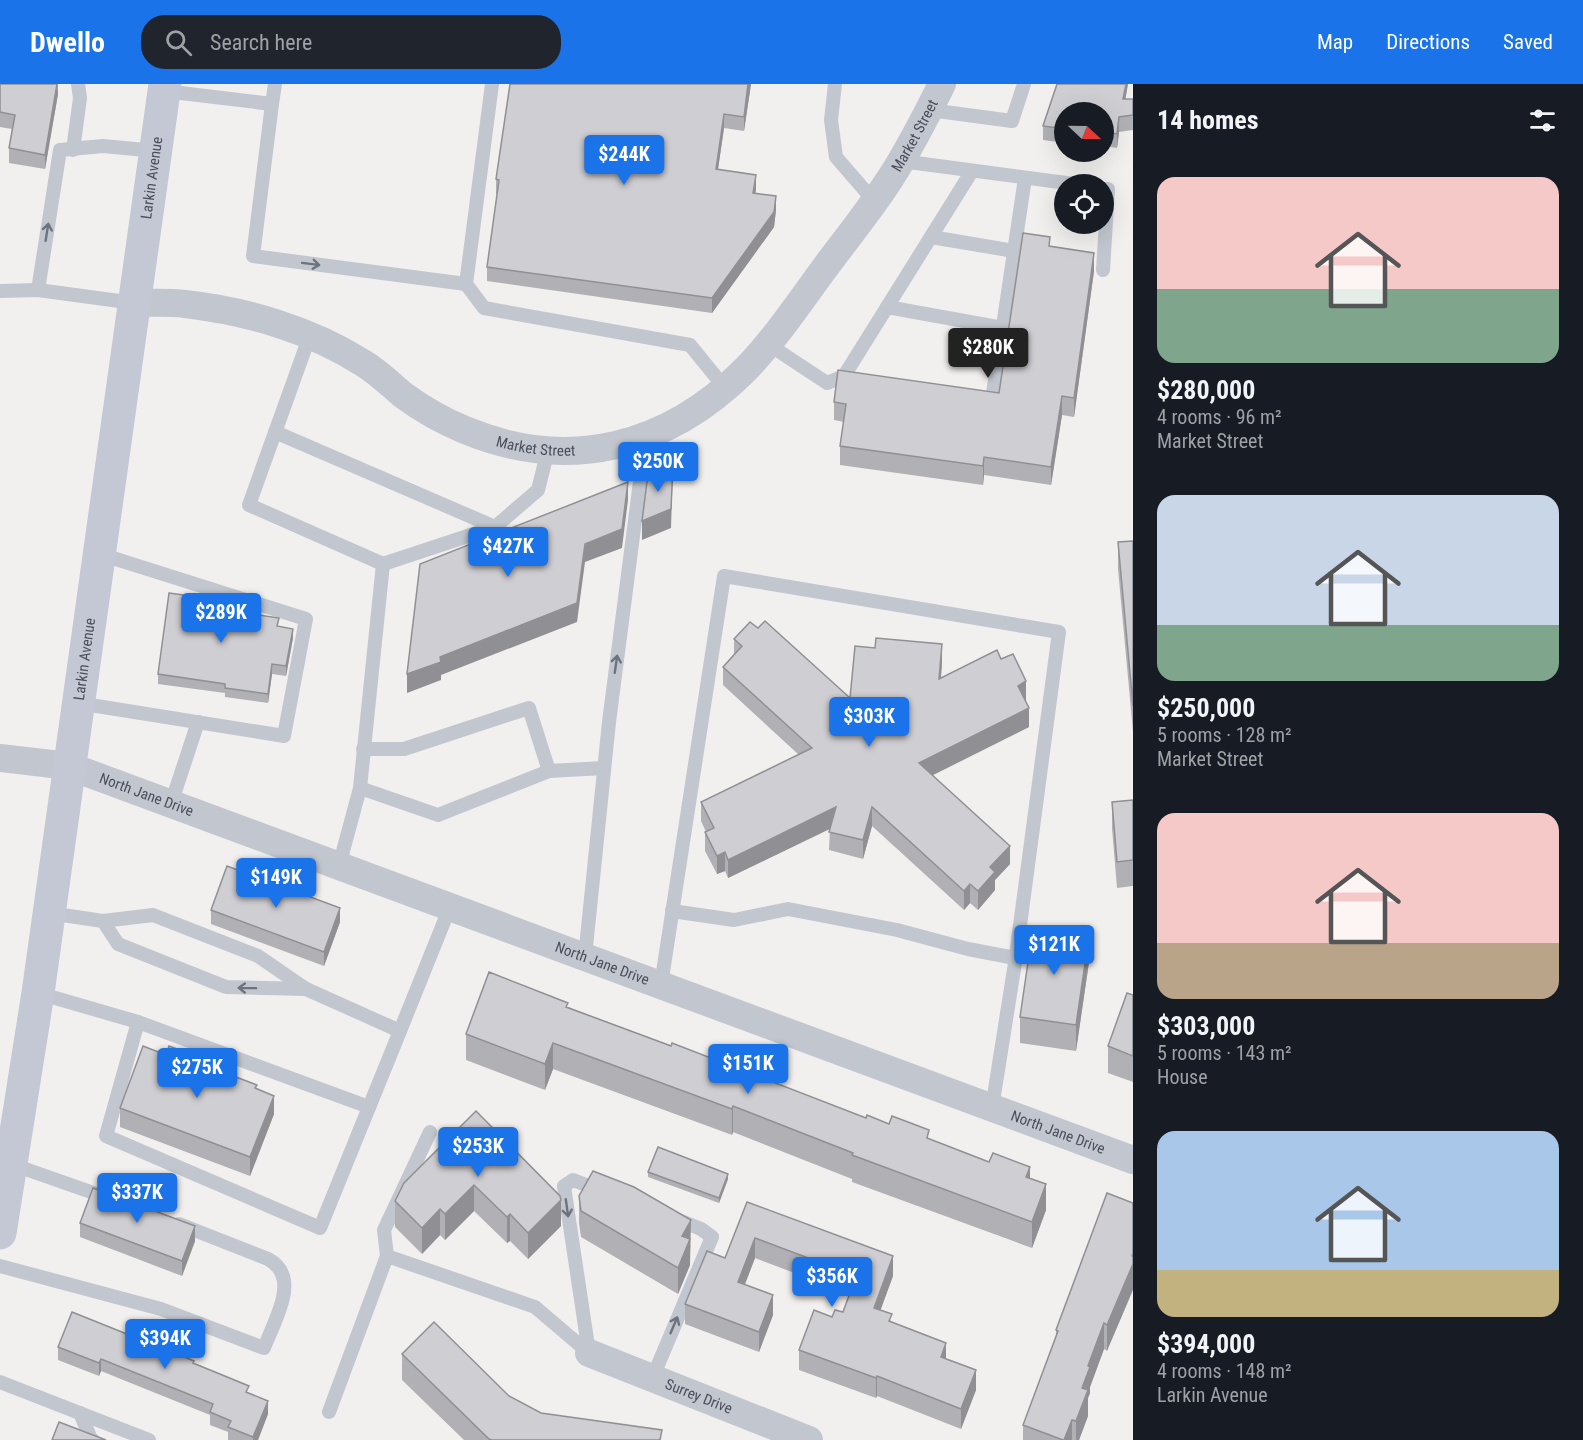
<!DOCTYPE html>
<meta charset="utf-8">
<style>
:root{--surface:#171b24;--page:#20242c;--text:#f1f3f6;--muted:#9ea1a6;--accent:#1a73e8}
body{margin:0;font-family:"Roboto Condensed",sans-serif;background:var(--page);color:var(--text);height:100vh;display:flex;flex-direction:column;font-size:22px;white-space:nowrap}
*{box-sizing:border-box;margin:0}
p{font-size:20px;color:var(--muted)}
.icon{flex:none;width:33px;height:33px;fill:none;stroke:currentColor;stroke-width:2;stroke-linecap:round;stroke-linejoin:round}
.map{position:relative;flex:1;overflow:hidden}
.panel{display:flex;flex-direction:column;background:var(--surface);width:450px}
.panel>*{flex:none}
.needle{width:39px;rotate:112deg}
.buttons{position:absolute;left:1054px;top:18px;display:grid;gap:12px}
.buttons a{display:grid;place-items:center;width:60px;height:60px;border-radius:50%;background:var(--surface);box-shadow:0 6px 24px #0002;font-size:30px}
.price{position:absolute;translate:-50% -51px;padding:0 14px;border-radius:6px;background:var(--accent);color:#fff;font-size:20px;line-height:39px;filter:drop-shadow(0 2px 3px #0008)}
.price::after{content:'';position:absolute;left:50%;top:36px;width:18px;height:14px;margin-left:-9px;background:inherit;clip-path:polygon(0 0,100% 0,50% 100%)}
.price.active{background:#222;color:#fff}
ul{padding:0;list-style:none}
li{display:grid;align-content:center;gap:12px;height:318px;padding:0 24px}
li span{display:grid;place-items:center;height:186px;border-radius:18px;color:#555}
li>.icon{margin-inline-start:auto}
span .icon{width:108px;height:108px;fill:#fffc;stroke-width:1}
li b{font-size:26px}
h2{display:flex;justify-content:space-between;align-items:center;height:72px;padding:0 24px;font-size:26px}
header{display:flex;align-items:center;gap:36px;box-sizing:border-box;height:84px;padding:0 30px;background:var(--accent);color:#fff}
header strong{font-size:28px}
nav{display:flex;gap:33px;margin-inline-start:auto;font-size:21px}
.search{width:420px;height:54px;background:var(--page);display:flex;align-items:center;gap:15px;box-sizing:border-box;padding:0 21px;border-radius:24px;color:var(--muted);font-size:22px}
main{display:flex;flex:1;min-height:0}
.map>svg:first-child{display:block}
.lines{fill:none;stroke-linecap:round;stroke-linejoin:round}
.service{stroke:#c2c6cf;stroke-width:14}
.minor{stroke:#c2c6cf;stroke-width:28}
.secondary{stroke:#c4c8d5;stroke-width:33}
.wall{fill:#b1b1b5}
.shaded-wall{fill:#909094}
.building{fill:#ceced3;stroke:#909094;stroke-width:1.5}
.oneway{stroke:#6e727d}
.labels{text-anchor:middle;stroke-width:6;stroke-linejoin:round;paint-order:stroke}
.street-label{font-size:15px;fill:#4a4e5a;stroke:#fff}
</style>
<header>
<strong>Dwello</strong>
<div class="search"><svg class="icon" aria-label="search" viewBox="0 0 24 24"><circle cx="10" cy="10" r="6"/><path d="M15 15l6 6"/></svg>Search here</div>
<nav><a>Map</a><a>Directions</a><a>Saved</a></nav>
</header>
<main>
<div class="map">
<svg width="1133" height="1356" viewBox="0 0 1133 1356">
<rect width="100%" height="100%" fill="#f1f0ef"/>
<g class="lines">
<g class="service">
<polyline points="492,0 466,200 484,224 690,261 725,304"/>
<polyline points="835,0 831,36 836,73 874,117"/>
<polyline points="164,7 272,20 275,0"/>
<polyline points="272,20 253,172 466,200"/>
<polyline points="930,26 1012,37 1024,0"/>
<polyline points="73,66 80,14 78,0"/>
<polyline points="901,77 1074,100"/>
<polyline points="931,153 1014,167"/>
<polyline points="1103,186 1108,105 1104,105"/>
<polyline points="38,206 60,66 103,62 156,67"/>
<polyline points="0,207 38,206 134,219"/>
<polyline points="887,223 1003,244"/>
<polyline points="310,251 249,421 383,480 360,704 339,782"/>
<polyline points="768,260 827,299 844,292 972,87"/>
<polyline points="982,314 992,316 1025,94"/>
<polyline points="275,348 495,443"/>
<polyline points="383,480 495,443 538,406 548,366"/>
<polyline points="78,619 284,652 306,535 100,470"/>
<polyline points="363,665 404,665 529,624 549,687"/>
<polyline points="360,704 438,731 549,687 604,684"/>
<polyline points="171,720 198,638"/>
<polyline points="672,827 734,836 788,825 897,846 968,865 1015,874"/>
<polyline points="103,837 118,860 226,903 306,905"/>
<polyline points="585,873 609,638 646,351"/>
<polyline points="661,901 724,492 1059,548 1015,879 992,1024"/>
<polyline points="38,909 138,938 106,1052 320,1144 400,947 306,905 258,872 153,831 103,837 49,829"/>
<polyline points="138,938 369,1023"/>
<polyline points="400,947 450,823"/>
<polyline points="11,1080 108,1114"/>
<polyline points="387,1172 384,1146 430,1048"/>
<path d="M0,1182L161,1225L264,1264C274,1237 302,1193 268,1175L179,1140"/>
<polyline points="589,1269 564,1102 573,1096 602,1107"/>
<polyline points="652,1295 712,1153 701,1145 676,1135"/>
<polyline points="0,1298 149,1356"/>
<polyline points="329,1328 387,1172 535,1223 589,1269"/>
<polyline points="80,1329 91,1355 93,1356"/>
</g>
<g class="minor">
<path id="s1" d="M134,219C151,219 169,218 185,220C247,227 311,246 363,279C378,288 390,300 403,311C422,325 443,337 465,346C569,389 667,364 746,285C775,255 799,219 824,185C850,150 879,115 901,77C916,52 929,26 942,0"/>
<path id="s2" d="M0,674L69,682L1133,1076"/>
<path id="s3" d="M589,1269L809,1356"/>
</g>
<path class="secondary" id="s4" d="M0,1149L38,909L165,0"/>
</g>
<g class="wall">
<polygon points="0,0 58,0 58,10 45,85 9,79 9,64 12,45 0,43"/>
<polygon points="510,0 751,0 744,47 724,44 718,85 756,105 755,109 776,126 774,143 712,229 487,197 487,183 497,110 496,110 496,95"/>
<polygon points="1057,0 1128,0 1125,15 1133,15 1133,46 1119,48 1117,64 1104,62 1104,28 1065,28 1065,59 1043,56 1043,42"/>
<polygon points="1050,163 1094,187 1074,333 1062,331 1051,401 984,391 983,401 840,381 840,362 844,338 834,336 834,318 999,309"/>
<polygon points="1133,457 1133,648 1118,485 1118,458"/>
<polygon points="227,527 279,543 293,554 286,592 272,590 268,619 225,613 225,609 158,600 158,590"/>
<polygon points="758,544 850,614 942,579 941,595 1001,575 1026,616 1025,617 1029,643 933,691 1010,780 995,796 995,806 978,826 970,819 964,826 872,742 863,775 829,766 830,744 728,794 725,787 717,790 705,767 705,748 706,748 701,737 701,718 799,671 723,601 723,583 734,570 734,555"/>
<polygon points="1133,716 1133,802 1117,804 1112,744 1112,718"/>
<polygon points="211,826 340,838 324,882 211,840"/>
<polygon points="1089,878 1076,967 1020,959 1020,933"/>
<polygon points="1133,911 1133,998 1108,989 1108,962"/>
<polygon points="568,923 866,1034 929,1055 1030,1094 1046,1126 1032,1164 852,1098 852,1095 733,1048 732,1051 553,985 545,1006 466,976 466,950"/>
<polygon points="166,971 209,983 257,1005 274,1030 250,1092 120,1043 120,1024"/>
<polygon points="476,1027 561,1142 528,1175 510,1157 507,1159 474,1127 445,1156 440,1151 422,1170 395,1143 395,1117"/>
<polygon points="648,1088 728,1095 719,1119 648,1093"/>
<polygon points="579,1112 691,1162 690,1164 690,1181 678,1210 581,1153 579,1139"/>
<polygon points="747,1118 893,1192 880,1226 892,1238 946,1275 976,1306 961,1345 877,1312 876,1314 799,1286 799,1266 832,1233 843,1228 850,1210 755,1174 745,1200 773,1231 759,1268 685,1240 685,1220 725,1174"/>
<polygon points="1133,1119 1107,1267 1104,1265 1090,1303 1090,1309 1088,1314 1088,1332 1079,1356 1023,1356 1023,1341 1056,1254 1056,1246"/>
<polygon points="80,1139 195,1157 182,1192 80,1153"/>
<polygon points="58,1263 194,1280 249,1309 268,1330 258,1356 228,1356 228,1348 210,1341 210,1331 101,1287 99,1292 58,1276"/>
<polygon points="402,1270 509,1312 541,1329 662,1356 464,1356 402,1296"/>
</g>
<g class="shaded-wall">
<polygon points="57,0 58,10 45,85 45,71"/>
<polygon points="748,0 751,0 744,47 744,33"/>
<polygon points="1126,0 1128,0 1123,30 1123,15"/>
<polygon points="724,30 724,44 716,99 716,85"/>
<polygon points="1119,33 1119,48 1117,64 1117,50"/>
<polygon points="756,91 756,105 753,123 753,109"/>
<polygon points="776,112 776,126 774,143 712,229 712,214"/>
<polygon points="1094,169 1094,187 1074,333 1074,314"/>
<polygon points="1062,312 1062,331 1051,401 1051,383"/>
<polygon points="984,373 984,391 983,401 983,382"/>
<polygon points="673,380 671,444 642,456 642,437"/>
<polygon points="628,398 628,416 622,464 585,478 577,538 441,591 441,596 407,609 407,590 440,573 585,460"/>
<polygon points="293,545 293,554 286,592 286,582"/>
<polygon points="942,560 942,579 939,614 939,595"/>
<polygon points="272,580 272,590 268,619 268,610"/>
<polygon points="1026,597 1026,616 1018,620 1018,602"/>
<polygon points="1029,624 1029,643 919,698 919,679"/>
<polygon points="836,723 836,742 728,794 728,776"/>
<polygon points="872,723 872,742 863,775 863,756"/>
<polygon points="1010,762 1010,780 995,796 995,806 978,826 978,807 990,783"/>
<polygon points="725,768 725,787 717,790 717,772"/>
<polygon points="970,800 970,819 964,826 964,807"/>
<polygon points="340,824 340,838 324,882 324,868"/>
<polygon points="1089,852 1089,878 1076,967 1076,941"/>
<polygon points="553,959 553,985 545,1006 545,980"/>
<polygon points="274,1012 274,1030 250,1092 250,1073"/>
<polygon points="733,1022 733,1048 732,1051 732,1025"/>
<polygon points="1030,1083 1030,1109 1026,1093"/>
<polygon points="728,1090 728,1095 719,1119 719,1114"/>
<polygon points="1046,1100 1046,1126 1032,1164 1032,1138"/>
<polygon points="474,1101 474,1127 445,1156 445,1130"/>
<polygon points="561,1116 561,1142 528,1175 528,1149"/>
<polygon points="440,1125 440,1151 422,1170 422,1144"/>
<polygon points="510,1130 510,1157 507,1159 507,1133"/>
<polygon points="691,1136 690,1181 678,1210 678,1184 682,1152"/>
<polygon points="195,1142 195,1157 182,1192 182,1177"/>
<polygon points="755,1154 755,1174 738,1218 738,1198"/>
<polygon points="1133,1169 1133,1206 1107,1267 1107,1241"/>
<polygon points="893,1172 893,1192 874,1244 874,1224"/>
<polygon points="773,1211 773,1231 759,1268 759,1248"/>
<polygon points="1104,1239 1104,1265 1090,1303 1090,1309 1088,1314 1088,1332 1079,1356 1076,1356 1076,1337 1082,1304 1088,1282"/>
<polygon points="946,1259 946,1280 941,1273"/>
<polygon points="101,1275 101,1287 99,1292 99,1279"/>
<polygon points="976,1286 976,1306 961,1345 961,1325"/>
<polygon points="877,1292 877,1312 876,1314 876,1294"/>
<polygon points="268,1317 268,1330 258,1356 253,1356 253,1353"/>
<polygon points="1072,1336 1072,1356 1064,1356"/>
</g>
<g class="building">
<polygon points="0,0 57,0 45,71 9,64 15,31 0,28"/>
<polygon points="510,0 748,0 744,33 724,30 716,85 756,91 753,109 776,112 774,128 712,214 487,183 499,96 496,95"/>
<polygon points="1057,0 1126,0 1123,15 1133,15 1133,31 1119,33 1117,50 1104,48 1104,28 1065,28 1065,45 1043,42"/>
<polygon points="1023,149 1050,153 1049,162 1094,169 1074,314 1062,312 1051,383 984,373 983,382 840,362 846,320 834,318 838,286 999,309"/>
<polygon points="673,380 671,425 642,437 648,390"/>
<polygon points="628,398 622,445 585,460 577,519 440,573 441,578 407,590 420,480"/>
<polygon points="1133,457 1133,622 1118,458"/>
<polygon points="169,509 227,517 225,526 279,534 277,542 293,545 286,582 272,580 268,610 225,604 225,600 158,590"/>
<polygon points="765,537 850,614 855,562 875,564 876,554 942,560 939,595 997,566 1001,575 1013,570 1026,597 1018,602 1029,624 919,679 1010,762 990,783 995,788 978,807 970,800 964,807 872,723 863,756 829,748 836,723 728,776 725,768 717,772 705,748 714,744 701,718 812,664 723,583 742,562 734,555 750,538 758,544"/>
<polygon points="1133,716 1133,776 1117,778 1112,718"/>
<polygon points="227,782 340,824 324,868 211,826"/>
<polygon points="1033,844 1089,852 1076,941 1020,933"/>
<polygon points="489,888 568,919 566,923 671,962 672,959 866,1034 867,1031 889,1040 892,1032 929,1046 927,1054 989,1078 993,1069 1030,1083 1026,1093 1046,1100 1032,1138 852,1071 853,1069 733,1022 732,1025 553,959 545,980 466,950"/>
<polygon points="1127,909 1133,911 1133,972 1108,962"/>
<polygon points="143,962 166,971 169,962 209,977 207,982 257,1001 255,1004 274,1012 250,1073 120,1024"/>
<polygon points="476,1027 560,1112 561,1116 528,1149 510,1130 507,1133 474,1101 445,1130 440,1125 422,1144 395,1117 404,1099"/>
<polygon points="658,1063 728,1090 719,1114 648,1088"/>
<polygon points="593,1087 634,1103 691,1136 682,1152 690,1155 678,1184 581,1127 579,1112"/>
<polygon points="93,1104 195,1142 182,1177 80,1139"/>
<polygon points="1107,1109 1133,1119 1133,1169 1132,1172 1133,1173 1133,1180 1107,1241 1104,1239 1088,1282 1090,1283 1082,1304 1088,1306 1076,1337 1072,1336 1064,1356 1063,1356 1023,1341 1058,1247 1056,1246"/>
<polygon points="747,1118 893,1172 874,1224 892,1230 889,1237 946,1259 941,1273 976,1286 961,1325 877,1292 876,1294 799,1266 814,1226 832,1233 835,1226 843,1228 856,1192 755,1154 738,1198 773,1211 759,1248 685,1220 707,1167 725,1174"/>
<polygon points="72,1228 194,1277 193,1279 249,1302 246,1308 268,1317 253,1353 228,1343 231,1337 210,1328 213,1320 101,1275 99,1279 58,1263"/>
<polygon points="434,1238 509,1312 541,1329 662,1346 660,1356 492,1356 489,1355 402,1270"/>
<polygon points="59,1338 106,1356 52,1356"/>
</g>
<defs><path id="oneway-shaft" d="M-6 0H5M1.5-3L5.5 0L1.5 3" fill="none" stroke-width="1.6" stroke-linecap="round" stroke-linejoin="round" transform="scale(1.5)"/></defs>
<g class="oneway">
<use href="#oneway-shaft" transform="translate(47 148) rotate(-81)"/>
<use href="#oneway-shaft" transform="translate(311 180) rotate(7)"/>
<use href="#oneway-shaft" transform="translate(616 580) rotate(-82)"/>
<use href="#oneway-shaft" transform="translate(247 904) rotate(-179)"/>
<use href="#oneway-shaft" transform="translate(567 1124) rotate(82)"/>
<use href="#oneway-shaft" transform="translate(674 1241) rotate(-67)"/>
</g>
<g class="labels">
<g class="street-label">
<text dy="5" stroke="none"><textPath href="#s1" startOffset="958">Market Street</textPath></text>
<text dy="5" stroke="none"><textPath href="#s4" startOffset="1066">Larkin Avenue</textPath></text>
<text dy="5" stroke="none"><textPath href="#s1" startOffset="436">Market Street</textPath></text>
<text dy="5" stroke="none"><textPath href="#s4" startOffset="580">Larkin Avenue</textPath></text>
<text dy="5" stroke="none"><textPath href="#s2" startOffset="152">North Jane Drive</textPath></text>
<text dy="5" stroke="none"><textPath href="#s2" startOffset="638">North Jane Drive</textPath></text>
<text dy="5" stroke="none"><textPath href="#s2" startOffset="1124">North Jane Drive</textPath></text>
<text dy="5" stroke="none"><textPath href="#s3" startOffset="118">Surrey Drive</textPath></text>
</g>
</g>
</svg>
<div class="buttons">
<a><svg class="needle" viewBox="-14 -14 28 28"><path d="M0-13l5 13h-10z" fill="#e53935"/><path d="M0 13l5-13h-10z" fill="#9ea1a6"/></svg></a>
<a><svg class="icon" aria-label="locate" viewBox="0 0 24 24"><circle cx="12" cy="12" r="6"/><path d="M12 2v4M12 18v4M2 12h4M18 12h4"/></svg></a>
</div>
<b class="price" style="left:624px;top:102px">$244K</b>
<b class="price active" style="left:988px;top:295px">$280K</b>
<b class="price" style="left:658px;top:409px">$250K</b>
<b class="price" style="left:508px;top:494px">$427K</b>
<b class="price" style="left:221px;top:560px">$289K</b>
<b class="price" style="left:869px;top:664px">$303K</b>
<b class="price" style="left:276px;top:825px">$149K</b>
<b class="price" style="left:1054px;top:892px">$121K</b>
<b class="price" style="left:748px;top:1011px">$151K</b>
<b class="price" style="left:197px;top:1015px">$275K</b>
<b class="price" style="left:478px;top:1094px">$253K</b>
<b class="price" style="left:137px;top:1140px">$337K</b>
<b class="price" style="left:832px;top:1224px">$356K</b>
<b class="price" style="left:165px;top:1286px">$394K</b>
</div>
<section class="panel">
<h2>14 homes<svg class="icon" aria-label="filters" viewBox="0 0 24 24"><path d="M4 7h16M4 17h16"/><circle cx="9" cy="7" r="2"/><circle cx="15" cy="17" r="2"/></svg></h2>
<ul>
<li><span style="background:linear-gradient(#f6c9c9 60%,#7fa58c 0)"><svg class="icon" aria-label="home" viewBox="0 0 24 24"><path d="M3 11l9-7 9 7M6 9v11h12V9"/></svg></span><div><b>$280,000</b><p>4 rooms · 96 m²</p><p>Market Street</p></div></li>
<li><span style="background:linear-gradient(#c9d6e8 70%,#7fa58c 0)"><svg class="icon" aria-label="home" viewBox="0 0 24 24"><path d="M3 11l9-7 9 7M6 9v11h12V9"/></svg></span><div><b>$250,000</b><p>5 rooms · 128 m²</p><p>Market Street</p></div></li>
<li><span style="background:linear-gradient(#f6c9c9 70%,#b9a48a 0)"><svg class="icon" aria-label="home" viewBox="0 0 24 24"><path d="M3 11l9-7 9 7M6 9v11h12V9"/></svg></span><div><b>$303,000</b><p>5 rooms · 143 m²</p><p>House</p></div></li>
<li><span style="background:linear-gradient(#a9c7e8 75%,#c2b280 0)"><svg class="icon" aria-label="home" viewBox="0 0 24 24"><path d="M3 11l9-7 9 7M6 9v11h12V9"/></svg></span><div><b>$394,000</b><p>4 rooms · 148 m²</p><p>Larkin Avenue</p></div></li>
</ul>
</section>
</main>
